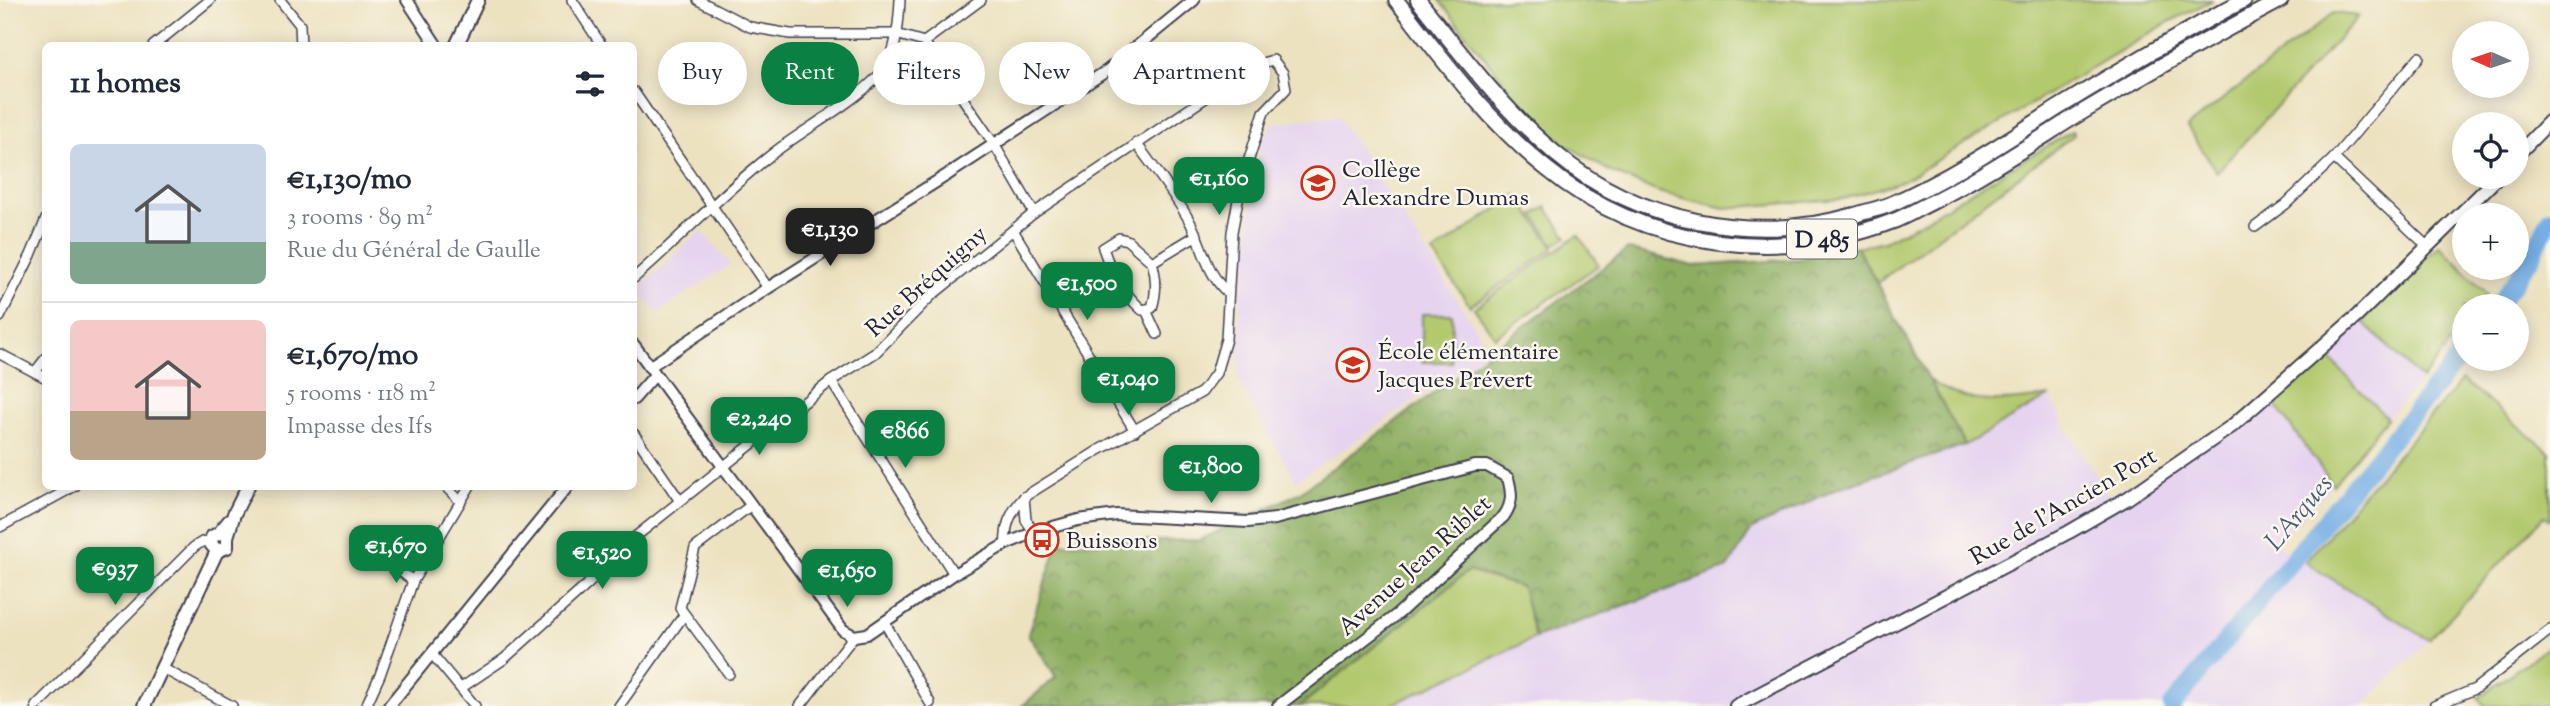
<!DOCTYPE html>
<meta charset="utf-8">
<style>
:root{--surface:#fff;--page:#f6f6f7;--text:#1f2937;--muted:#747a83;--line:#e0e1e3;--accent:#0b8043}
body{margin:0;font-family:"Sorts Mill Goudy",serif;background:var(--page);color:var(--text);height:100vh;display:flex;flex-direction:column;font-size:26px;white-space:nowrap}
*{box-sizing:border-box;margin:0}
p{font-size:23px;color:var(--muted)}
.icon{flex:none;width:38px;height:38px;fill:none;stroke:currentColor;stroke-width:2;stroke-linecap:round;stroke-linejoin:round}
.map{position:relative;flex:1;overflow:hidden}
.side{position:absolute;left:42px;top:42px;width:595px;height:448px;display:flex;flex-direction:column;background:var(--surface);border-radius:10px;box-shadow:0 4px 18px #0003}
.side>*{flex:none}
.hud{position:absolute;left:658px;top:42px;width:665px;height:63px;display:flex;gap:14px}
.needle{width:46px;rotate:273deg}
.fabs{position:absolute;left:2452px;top:21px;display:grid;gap:14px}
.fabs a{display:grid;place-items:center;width:77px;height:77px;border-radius:50%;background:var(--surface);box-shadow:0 4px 18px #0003;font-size:35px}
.price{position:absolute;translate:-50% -60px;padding:0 16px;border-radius:14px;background:var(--accent);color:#fff;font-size:23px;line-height:46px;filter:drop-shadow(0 2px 4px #0008)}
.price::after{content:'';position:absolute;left:50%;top:42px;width:21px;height:16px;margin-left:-10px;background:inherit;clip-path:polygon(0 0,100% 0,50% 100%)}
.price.selected{background:#222;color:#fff}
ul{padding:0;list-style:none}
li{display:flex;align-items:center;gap:21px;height:175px;padding:0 28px}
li+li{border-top:2px solid var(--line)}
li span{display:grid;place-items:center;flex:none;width:196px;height:140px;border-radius:10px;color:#555}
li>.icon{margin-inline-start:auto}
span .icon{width:84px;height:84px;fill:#fffc;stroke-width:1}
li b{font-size:30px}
h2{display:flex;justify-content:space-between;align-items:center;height:84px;padding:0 28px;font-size:30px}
.chip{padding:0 24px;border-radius:32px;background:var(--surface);box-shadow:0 4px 18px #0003;font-size:24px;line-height:63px}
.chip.selected{background:var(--accent);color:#fff}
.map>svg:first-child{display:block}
.built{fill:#e5d3f0}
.green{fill:#b2c96e;stroke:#6a7654;stroke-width:2}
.forest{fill:url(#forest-crowns);stroke:#58684e;stroke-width:2}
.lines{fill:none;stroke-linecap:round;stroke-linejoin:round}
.river{stroke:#76afe6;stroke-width:18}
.minor-casing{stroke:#403f4f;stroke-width:12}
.tertiary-casing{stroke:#403f4f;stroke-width:14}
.secondary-casing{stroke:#403f4f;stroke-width:16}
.trunk-casing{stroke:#403f4f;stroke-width:18}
.minor{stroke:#fff;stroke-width:9}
.tertiary{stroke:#fff;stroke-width:10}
.secondary{stroke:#fff;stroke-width:12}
.trunk{stroke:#fff;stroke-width:14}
.labels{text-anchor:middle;stroke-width:5;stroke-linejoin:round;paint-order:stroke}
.shield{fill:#fbf7ec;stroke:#636270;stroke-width:2}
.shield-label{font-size:23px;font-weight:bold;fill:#22223b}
.poi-label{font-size:24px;fill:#22223b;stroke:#fbf7ec;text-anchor:start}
.street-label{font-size:24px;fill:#22223b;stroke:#fbf7ec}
.water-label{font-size:26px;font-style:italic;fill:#445a7f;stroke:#fbf7ec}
</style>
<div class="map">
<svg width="2550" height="706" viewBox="0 0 2550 706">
<defs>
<pattern id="forest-crowns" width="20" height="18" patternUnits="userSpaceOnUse" patternTransform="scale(1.75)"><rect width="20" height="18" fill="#8dad61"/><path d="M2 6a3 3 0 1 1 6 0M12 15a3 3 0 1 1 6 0" fill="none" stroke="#738c51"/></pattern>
</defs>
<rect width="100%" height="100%" fill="#fbf7ec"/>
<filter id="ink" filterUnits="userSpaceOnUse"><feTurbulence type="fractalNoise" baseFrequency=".0143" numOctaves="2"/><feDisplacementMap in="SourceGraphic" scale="14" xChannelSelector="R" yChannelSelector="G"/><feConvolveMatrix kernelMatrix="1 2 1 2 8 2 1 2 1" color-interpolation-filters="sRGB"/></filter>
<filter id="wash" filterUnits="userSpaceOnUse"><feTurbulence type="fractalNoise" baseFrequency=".00686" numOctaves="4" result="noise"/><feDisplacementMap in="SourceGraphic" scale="28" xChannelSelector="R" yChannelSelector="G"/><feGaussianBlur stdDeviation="1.57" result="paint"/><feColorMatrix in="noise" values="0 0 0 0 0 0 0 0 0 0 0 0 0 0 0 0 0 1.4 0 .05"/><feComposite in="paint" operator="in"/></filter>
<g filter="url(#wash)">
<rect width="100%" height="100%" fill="#ece2c0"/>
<g class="built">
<polygon points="1338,116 1490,350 1296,481 1238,380 1239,308 1260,145 1273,123"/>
<polygon points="701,231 731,264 658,313 637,290"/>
<polygon points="2362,321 2422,380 2387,418 2328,357"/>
<polygon points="2050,396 2065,426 2109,496 2274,403 2333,485 2276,544 2429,640 2362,706 1389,706 1535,638 1728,568 1752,529 1838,488 1965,445"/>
</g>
<g class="green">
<polygon points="1439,0 2213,0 2169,22 1902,181 1843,199 1724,208 1658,192 1611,172 1560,141 1511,91"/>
<polygon points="2333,13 2359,16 2217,172 2187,127"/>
<polygon points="2072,131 2074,135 1877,283 1857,247 1884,241 1916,225"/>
<polygon points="1517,195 1554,248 1470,306 1433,253"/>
<polygon points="1546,207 1567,237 1554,245 1534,215"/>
<polygon points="1578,235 1599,265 1495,337 1474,308"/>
<polygon points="2440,245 2487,294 2478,306 2464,306 2464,324 2422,380 2362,321"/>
<polygon points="1422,314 1452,314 1451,362 1422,362"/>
<polygon points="2328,357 2387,418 2333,485 2274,403"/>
<path d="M1930,380C1966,407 2008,403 2050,396L1965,445Z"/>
<polygon points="2462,380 2550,452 2550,520 2544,516 2429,640 2305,562"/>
<polygon points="1468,571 1522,587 1535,638 1389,706 1300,706"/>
<polygon points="2550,645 2550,706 2485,706 2478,698"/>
</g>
<polygon class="forest" points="1857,247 1965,445 1838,488 1752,529 1728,568 1535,638 1522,587 1468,571 1300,706 1022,706 1056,677 1028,634 1058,543 1200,540 1299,493 1628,249 1693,266 1799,259"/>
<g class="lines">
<g class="river">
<polyline points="2497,306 2531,258 2550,218"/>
<polyline points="2172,706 2464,352"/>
</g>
</g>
</g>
<g filter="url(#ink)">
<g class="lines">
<defs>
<g id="minor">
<polyline points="280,0 300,25 301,46"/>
<polyline points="572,0 602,46"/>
<polyline points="698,0 750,27 790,34 896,34 924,42 994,144 1034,213"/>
<polyline points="924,42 981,0"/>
<polyline points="153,46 210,0"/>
<polyline points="634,92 768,288"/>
<path d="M1136,143C1154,168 1174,193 1189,220C1202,243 1207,275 1227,292"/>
<polyline points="2334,158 2419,57"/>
<polyline points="2255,227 2286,204 2334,158 2428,247"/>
<polyline points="1013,230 1135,431"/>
<path d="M1152,262C1157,278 1157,292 1152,308L1142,310C1120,289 1113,277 1103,248L1119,238L1127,240L1152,262L1197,235"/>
<path d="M634,278C682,236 725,190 776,151C806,128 865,96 886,67C897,50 899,20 900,0"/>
<polyline points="1146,310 1157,334"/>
<polyline points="0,317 31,255 46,219"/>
<polyline points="0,354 46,378"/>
<polyline points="35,372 46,358"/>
<polyline points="831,381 954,574"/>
<polyline points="634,434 680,501"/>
<polyline points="445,486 460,501"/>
<polyline points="1024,497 1026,520 1034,532"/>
<polyline points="0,527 75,486"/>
<polyline points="386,540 381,556 413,581"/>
<polyline points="885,623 930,703"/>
<polyline points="432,654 475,706"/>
<polyline points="162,668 232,706"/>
<polyline points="729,674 680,608 695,548 750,506"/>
<path d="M461,688L504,659L587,585L630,541L831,381L875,353L931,296L1034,213L1222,87L1262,63L1273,60L1283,73L1286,89L1264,112L1241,184L1232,232L1226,339L1216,373L1202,392L1099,450L1024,497C1011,511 1004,526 1006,544"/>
<polyline points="36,706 194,547 202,542 210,541"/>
<polyline points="366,706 380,675 413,581 470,486"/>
<polyline points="619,706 684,615"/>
<polyline points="800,706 854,636"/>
<polyline points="2434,706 2475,689 2550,630"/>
</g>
<g id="tertiary">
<polyline points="407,0 437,46"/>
<path d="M634,345L843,630L854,636L867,634L954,574L1006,544L1035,532L1078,520L1117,515L1248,522L1275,519L1475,466H1487L1508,478C1512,493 1513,503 1504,516L1399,613L1278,706"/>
<polyline points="649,367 768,288 947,175 1108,70 1194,0"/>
<polyline points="634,399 654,376"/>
<polyline points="389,706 568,486"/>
</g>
<g id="secondary">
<polyline points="456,46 478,0"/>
<polyline points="2516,156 2550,121"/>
<polyline points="217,551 227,547 227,537 234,514 248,486"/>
<polyline points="217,551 211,544 212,537 219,533 229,521"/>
<polyline points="144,706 217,551"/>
<polyline points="1736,706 2069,532 2128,498 2232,426 2357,316 2498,177"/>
</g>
<g id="trunk">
<path d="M1396,0C1442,59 1488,122 1547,169C1644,249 1780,265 1896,220C1909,215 1921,207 1934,201C1983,176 2028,146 2074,117C2142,76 2211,37 2281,0"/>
<path d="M1418,0C1461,53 1503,110 1556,154C1638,223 1753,244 1855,215C1867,211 1879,209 1891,204C1949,179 2003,143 2056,109C2118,71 2180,34 2244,0"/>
</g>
</defs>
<use href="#minor" class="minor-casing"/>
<use href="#tertiary" class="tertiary-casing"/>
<use href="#secondary" class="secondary-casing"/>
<use href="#trunk" class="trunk-casing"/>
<use href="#minor" class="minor"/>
<use href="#tertiary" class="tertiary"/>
<use href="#secondary" class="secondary"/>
<use href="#trunk" class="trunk"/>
</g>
</g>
<defs>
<symbol id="school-ring" viewBox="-11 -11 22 22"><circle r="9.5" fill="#fbf7ec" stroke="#c8321e" stroke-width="1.5"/><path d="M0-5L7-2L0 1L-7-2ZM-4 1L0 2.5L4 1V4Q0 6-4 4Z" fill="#c8321e"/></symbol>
<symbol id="bus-ring" viewBox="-11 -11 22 22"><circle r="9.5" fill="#fbf7ec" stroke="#c8321e" stroke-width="1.5"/><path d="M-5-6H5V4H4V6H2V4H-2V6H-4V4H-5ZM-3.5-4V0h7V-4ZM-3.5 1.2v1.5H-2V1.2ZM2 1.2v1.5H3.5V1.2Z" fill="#c8321e"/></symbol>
</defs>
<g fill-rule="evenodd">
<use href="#school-ring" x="1299" y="164" width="38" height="38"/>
<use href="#school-ring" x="1334" y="346" width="38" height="38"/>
<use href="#bus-ring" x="1023" y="521" width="38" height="38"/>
</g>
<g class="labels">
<rect class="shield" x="1787" y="219.5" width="70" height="39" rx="5"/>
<g class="shield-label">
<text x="1822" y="247">D 485</text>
</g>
<g class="poi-label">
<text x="1342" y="177">Collège<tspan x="1342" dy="28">Alexandre Dumas</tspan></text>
<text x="1378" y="359">École élémentaire<tspan x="1378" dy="28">Jacques Prévert</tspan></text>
<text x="1066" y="548">Buissons</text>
</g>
<g class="street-label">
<text transform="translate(926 281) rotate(-42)" y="8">Rue Bréquigny</text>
<text transform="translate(2063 506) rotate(-30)" y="8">Rue de l'Ancien Port</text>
<text transform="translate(1414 565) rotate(-42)" y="8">Avenue Jean Riblet</text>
</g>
<g class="water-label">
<text transform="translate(2298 512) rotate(-50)" y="9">L'Arques</text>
</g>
</g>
</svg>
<div class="fabs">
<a><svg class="needle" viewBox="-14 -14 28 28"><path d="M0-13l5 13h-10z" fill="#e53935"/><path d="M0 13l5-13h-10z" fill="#747a83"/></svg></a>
<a><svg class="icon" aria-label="locate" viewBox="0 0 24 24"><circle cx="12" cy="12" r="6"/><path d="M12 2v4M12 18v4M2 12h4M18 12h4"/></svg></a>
<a>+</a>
<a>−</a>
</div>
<b class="price" style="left:1219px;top:217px">€1,160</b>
<b class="price selected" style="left:830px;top:268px">€1,130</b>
<b class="price" style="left:1087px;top:322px">€1,500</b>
<b class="price" style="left:1128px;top:417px">€1,040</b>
<b class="price" style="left:759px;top:457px">€2,240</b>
<b class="price" style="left:905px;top:470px">€866</b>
<b class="price" style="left:1211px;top:505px">€1,800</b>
<b class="price" style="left:396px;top:585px">€1,670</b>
<b class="price" style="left:602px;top:591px">€1,520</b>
<b class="price" style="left:115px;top:607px">€937</b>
<b class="price" style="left:847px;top:609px">€1,650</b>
<div class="hud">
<a class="chip">Buy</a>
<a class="chip selected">Rent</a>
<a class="chip">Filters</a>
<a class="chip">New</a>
<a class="chip">Apartment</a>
</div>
<section class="side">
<h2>11 homes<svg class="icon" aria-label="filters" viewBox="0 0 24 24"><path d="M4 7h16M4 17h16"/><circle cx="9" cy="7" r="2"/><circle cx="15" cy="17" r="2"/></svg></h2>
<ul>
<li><span style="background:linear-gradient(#c9d6e8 70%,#7fa58c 0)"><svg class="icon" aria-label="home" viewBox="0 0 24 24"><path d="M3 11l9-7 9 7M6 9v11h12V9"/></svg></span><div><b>€1,130/mo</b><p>3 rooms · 89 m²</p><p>Rue du Général de Gaulle</p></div></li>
<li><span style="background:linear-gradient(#f6c9c9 65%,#b9a48a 0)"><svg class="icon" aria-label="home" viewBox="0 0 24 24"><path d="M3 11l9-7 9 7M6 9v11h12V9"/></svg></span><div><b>€1,670/mo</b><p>5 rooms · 118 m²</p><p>Impasse des Ifs</p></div></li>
</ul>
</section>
</div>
